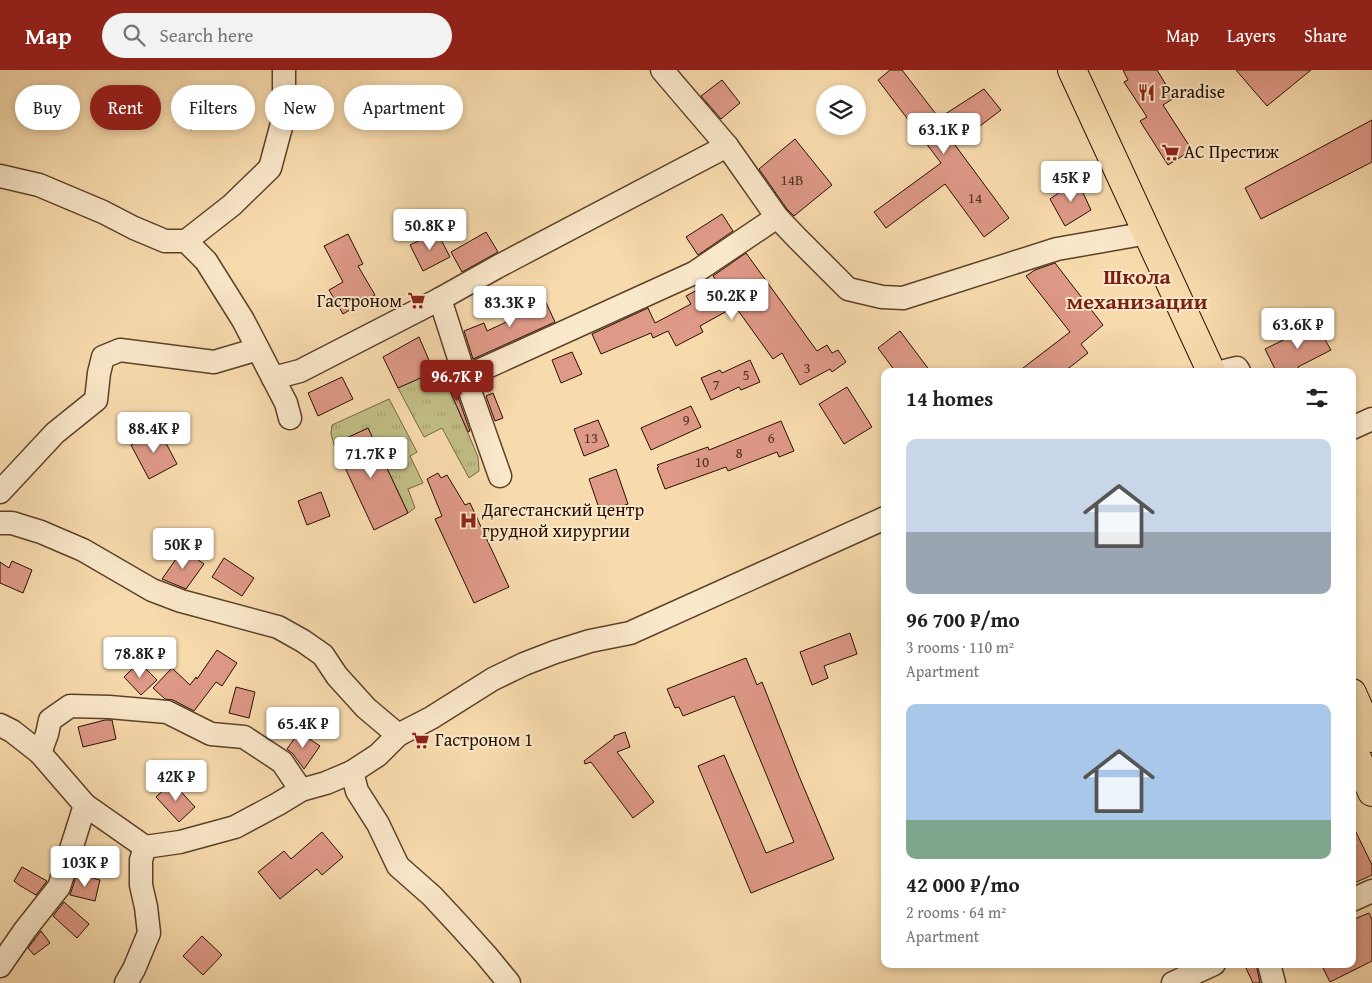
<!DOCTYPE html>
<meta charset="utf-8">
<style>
:root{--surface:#fff;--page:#f2f2f2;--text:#202124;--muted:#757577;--accent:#8f2418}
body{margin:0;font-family:"Gentium Book Plus",serif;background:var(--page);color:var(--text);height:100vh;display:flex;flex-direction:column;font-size:19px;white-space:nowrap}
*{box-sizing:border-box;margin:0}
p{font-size:16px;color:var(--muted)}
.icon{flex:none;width:28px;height:28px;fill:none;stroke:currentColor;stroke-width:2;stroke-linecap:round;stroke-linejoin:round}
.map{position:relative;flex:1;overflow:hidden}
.side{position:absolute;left:881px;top:298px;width:475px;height:600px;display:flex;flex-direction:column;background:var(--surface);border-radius:10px;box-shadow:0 2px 8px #0003}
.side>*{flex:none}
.top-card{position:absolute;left:15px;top:15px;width:475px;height:45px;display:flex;gap:10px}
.controls{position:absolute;left:816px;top:15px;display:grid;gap:10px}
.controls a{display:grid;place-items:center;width:50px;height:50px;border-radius:50%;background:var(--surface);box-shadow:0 2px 8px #0003;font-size:25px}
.price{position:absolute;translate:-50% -42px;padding:0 11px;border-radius:5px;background:#fff;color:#222;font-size:16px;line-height:32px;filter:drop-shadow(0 1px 2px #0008)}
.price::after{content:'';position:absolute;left:50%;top:30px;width:15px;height:11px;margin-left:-8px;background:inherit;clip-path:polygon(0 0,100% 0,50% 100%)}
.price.selected{background:var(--accent);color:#fff}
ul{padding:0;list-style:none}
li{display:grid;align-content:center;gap:10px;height:265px;padding:0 25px}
li span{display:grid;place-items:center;height:155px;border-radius:10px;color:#555}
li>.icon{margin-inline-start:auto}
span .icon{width:90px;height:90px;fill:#fffc;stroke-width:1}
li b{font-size:21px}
h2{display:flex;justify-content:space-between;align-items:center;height:60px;padding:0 25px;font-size:21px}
.chip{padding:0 18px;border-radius:22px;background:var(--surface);box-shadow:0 2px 8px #0003;font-size:18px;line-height:45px}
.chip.selected{background:var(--accent);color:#fff}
header{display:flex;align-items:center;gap:30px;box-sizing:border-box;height:70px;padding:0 25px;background:var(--accent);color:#fff}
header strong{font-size:24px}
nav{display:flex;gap:28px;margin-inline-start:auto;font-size:18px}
.search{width:350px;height:45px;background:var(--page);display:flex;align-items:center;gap:12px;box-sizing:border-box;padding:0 18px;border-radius:28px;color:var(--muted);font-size:19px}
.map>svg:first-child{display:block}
.grass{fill:url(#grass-tufts);stroke:#756743}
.building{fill:#de9987;stroke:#280f00}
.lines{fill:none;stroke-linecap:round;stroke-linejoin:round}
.minor-casing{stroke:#5c422b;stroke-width:25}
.major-casing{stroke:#280f00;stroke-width:30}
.minor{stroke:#fae8ca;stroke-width:22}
.major{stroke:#f8dbad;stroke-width:28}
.labels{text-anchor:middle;stroke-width:4;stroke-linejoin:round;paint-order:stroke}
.number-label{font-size:15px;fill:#563222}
.poi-label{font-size:18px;fill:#280f00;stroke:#fae8ca;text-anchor:start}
.district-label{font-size:22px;font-weight:bold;fill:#7a1f14;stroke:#fae8ca}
</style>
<header>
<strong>Map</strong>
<div class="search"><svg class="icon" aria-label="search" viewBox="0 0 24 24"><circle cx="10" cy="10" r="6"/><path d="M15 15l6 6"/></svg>Search here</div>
<nav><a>Map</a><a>Layers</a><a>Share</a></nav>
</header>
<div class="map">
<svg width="1372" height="913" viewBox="0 0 1372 913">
<defs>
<pattern id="grass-tufts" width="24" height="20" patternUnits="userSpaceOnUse" patternTransform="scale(1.25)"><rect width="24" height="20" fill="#c2bf86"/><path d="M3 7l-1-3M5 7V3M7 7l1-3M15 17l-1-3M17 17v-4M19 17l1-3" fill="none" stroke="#a7a372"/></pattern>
</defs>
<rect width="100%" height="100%" fill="#f8dbad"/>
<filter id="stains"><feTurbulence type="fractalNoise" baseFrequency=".004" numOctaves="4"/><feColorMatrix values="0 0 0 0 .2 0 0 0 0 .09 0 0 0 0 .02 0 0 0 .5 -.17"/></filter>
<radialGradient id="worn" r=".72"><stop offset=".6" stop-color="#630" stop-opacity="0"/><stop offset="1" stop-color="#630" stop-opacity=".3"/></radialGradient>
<g class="grass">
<polygon points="441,298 478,387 479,401 469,408 442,358 424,367 398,318"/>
<polygon points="389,329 417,382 410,386 423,413 408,419 415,438 408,443 368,358 334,374 331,364 332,355"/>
</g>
<g class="building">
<polygon points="890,0 902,0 939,48 984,19 1001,40 955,75 1009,148 984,167 945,114 886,158 874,142 941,93 878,10"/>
<polygon points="1123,0 1157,0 1174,28 1163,35 1192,80 1168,95 1140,51 1147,47 1124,12 1128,10"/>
<polygon points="1236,0 1311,0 1267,36"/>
<polygon points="722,10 740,33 721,49 701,26"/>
<polygon points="199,18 214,48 191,60 175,30"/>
<polygon points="1372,50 1372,92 1261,149 1245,118"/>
<polygon points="795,69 832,115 794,146 787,139 759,99"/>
<polygon points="1077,110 1091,140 1065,156 1050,129"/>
<polygon points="722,144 733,161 698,185 686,167"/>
<polygon points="437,162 450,187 423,201 410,175"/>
<polygon points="486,162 498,182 462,202 451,182"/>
<polygon points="348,164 363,194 358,196 375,225 343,244 329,220 343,212 324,176"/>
<polygon points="746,183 817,281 827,275 832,283 838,280 846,292 832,302 830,299 800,315 782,283 773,289 729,228 723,232 727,241 700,256 703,262 676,276 668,261 653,268 651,263 601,284 592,264 648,238 655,253 691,234 686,226 716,210 713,206"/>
<polygon points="1055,193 1103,255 1081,274 1088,283 1065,301 1019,301 1070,262 1026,206 1035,200"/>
<polygon points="543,226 555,252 473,289 464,261 484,253 487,261 519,246 516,238"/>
<polygon points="1316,254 1331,280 1298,297 1300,301 1276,301 1265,279"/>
<polygon points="900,261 930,301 895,301 878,278"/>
<polygon points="419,267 434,302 398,318 383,287"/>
<polygon points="572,282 582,304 561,313 552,290"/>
<polygon points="750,290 760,312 741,320 739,317 711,330 701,308 720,300 722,303"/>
<polygon points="342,307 353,329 318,346 308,323"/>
<polygon points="452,310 470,361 468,362 446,312"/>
<polygon points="847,317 872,357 844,374 819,334"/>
<polygon points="493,323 503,348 495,351 486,326"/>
<polygon points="691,336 701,357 651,380 641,358"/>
<polygon points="598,350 609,376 584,386 574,359"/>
<polygon points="781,351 794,381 779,387 777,382 728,401 726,397 665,419 657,398 659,397 657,395 708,377 709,380"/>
<polygon points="368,358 408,443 374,460 334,374"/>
<polygon points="159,360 177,394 149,409 131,375"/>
<polygon points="616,399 628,434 601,444 589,409"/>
<polygon points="438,403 441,408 447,405 465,435 470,433 509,517 474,533 435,449 442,446 427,409"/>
<polygon points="321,422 330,446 307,455 298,431"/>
<polygon points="183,479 204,494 186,519 162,509"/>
<polygon points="224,488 254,508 242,526 212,507"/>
<polygon points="12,491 32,500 23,523 0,513 0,492 9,498"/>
<polygon points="850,563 857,584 824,596 828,608 812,615 800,582"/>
<polygon points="217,580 237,593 222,616 216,612 194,641 173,630 165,629 153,618 172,598 190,615 196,607 197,609"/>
<polygon points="746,588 757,615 762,612 799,706 834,789 751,823 698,696 724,685 766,783 794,772 734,626 683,646 679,637 675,638 667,619"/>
<polygon points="139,592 157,610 141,625 124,607"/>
<polygon points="236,617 255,622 249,648 229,643"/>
<polygon points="105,650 112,650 116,669 83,677 78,657"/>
<polygon points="299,662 320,676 304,699 293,684 287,679"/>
<polygon points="625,662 630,677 617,682 654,732 633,748 591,692 585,694 584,691 614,668 614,666"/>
<polygon points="172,712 195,737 179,752 156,727"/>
<polygon points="1352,754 1372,795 1372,805 1352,814"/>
<polygon points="322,762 343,787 322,805 317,799 280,829 258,802 284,781 291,789"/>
<polygon points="22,797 47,811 36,825 19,815 14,811"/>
<polygon points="77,804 100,810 95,831 70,825"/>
<polygon points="64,832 89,854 77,868 53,846"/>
<polygon points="1369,843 1372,849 1372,891 1330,912 1321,894 1352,894 1352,850"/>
<polygon points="41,861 50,873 34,885 28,878"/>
<polygon points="202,866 222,885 203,905 183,886"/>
<polygon points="1244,894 1256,894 1260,913 1253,913"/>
</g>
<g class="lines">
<defs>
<g id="minor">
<polyline points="662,0 727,76 777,147 797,168 848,219 882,227 903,228 1057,179 1148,163"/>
<polyline points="0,106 39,115 103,142 134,158 165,171 186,171 206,191 243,250 286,333 290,348"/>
<polyline points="186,171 232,135 270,98 284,46 284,0"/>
<polyline points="440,229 465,307 500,406"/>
<polyline points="1225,301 1237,298 1239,301"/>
<polyline points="465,307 694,203 777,147"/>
<polyline points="273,308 300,301 440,229 497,197 727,76"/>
<polyline points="1352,358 1372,349"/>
<polyline points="0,422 55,363 96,330 99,303 103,287 120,280 214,292 258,279"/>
<polyline points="0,453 12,453 41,462 83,480 152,520 181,531 278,557 303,571 323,585 337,606 366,638 398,665"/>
<polyline points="0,655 12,661 40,683 85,735 145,777"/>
<polyline points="40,683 47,664 50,650 70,636 109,637 167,642 211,664 244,667 282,692 301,720"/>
<polyline points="352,702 357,721 378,754 398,796 432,826 459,855 486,885 509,913"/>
<polyline points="1352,830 1372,821"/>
<polyline points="1269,894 1274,913"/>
<polyline points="0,896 25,860 59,817 85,735"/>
<polyline points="126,913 134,899 149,863 146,837 141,815 141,790 145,777 180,772 235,757 278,734 301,720 326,713 352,702 378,685 398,665 431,648 493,609 524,594 555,582 590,571 630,563 885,448"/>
<polyline points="1173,913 1214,894"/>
</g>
<g id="major">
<polyline points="1072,0 1211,301"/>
<polyline points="1352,623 1372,668"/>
<polyline points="1352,677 1372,722"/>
</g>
</defs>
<use href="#minor" class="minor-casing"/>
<use href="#major" class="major-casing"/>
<use href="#minor" class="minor"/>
<use href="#major" class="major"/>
</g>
<defs>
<symbol id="restaurant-bare" viewBox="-9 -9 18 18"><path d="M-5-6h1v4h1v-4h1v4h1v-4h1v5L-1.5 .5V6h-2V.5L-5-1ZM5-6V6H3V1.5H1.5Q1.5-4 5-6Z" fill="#8f2418" stroke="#fae8ca" stroke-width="2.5" paint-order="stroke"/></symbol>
<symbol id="supermarket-bare" viewBox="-9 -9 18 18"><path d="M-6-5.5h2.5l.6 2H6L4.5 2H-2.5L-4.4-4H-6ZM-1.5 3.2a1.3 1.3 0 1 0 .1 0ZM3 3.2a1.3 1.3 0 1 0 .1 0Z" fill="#8f2418" stroke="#fae8ca" stroke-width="2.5" paint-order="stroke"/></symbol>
<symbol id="hospital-bare" viewBox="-9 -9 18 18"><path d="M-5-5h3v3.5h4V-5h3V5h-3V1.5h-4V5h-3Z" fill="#8f2418" stroke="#fae8ca" stroke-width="2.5" paint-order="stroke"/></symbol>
</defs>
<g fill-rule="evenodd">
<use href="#restaurant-bare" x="1134" y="10" width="25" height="25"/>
<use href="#supermarket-bare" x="1158" y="70" width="25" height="25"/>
<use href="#supermarket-bare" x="404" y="218" width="25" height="25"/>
<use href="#hospital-bare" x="456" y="438" width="25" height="25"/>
<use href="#supermarket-bare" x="408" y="658" width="25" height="25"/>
</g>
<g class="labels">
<g class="number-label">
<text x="792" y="115">14В</text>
<text x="975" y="133">14</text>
<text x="807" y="303">3</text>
<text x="746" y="310">5</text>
<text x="716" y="320">7</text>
<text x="686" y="355">9</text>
<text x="591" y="373">13</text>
<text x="771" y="373">6</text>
<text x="739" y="388">8</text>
<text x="702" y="397">10</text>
</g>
<g class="poi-label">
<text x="1161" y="28">Paradise</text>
<text x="1184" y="88">АС Престиж</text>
<text x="402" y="237" text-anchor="end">Гастроном</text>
<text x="482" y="446">Дагестанский центр<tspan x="482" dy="21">грудной хирургии</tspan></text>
<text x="435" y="676">Гастроном 1</text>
</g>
<g class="district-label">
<text x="1137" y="214">Школа<tspan x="1137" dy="25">механизации</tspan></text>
</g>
</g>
<rect width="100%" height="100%" filter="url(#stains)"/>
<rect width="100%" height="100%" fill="url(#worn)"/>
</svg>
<div class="controls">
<a><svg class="icon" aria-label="layers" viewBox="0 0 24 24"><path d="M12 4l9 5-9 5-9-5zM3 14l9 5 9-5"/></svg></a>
</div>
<b class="price" style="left:944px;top:85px">63.1K ₽</b>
<b class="price" style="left:1071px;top:133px">45K ₽</b>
<b class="price" style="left:430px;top:181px">50.8K ₽</b>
<b class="price" style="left:732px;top:251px">50.2K ₽</b>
<b class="price" style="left:510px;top:258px">83.3K ₽</b>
<b class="price" style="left:1298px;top:280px">63.6K ₽</b>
<b class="price selected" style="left:457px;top:332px">96.7K ₽</b>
<b class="price" style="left:154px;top:384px">88.4K ₽</b>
<b class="price" style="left:371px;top:409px">71.7K ₽</b>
<b class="price" style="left:183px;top:500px">50K ₽</b>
<b class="price" style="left:140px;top:609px">78.8K ₽</b>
<b class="price" style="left:303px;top:679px">65.4K ₽</b>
<b class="price" style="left:176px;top:732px">42K ₽</b>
<b class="price" style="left:85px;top:818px">103K ₽</b>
<div class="top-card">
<a class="chip">Buy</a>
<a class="chip selected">Rent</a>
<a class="chip">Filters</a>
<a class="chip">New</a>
<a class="chip">Apartment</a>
</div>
<section class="side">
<h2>14 homes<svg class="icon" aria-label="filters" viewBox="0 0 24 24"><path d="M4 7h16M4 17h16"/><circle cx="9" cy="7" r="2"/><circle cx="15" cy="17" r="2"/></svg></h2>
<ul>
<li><span style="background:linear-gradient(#c9d6e8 60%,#9aa5b1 0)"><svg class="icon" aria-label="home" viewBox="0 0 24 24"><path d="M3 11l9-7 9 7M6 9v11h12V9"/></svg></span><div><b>96 700 ₽/mo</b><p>3 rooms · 110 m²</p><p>Apartment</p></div></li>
<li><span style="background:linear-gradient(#a9c7e8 75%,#7fa58c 0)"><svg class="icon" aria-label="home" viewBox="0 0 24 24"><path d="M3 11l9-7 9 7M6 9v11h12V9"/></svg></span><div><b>42 000 ₽/mo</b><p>2 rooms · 64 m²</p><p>Apartment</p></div></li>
</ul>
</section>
</div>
